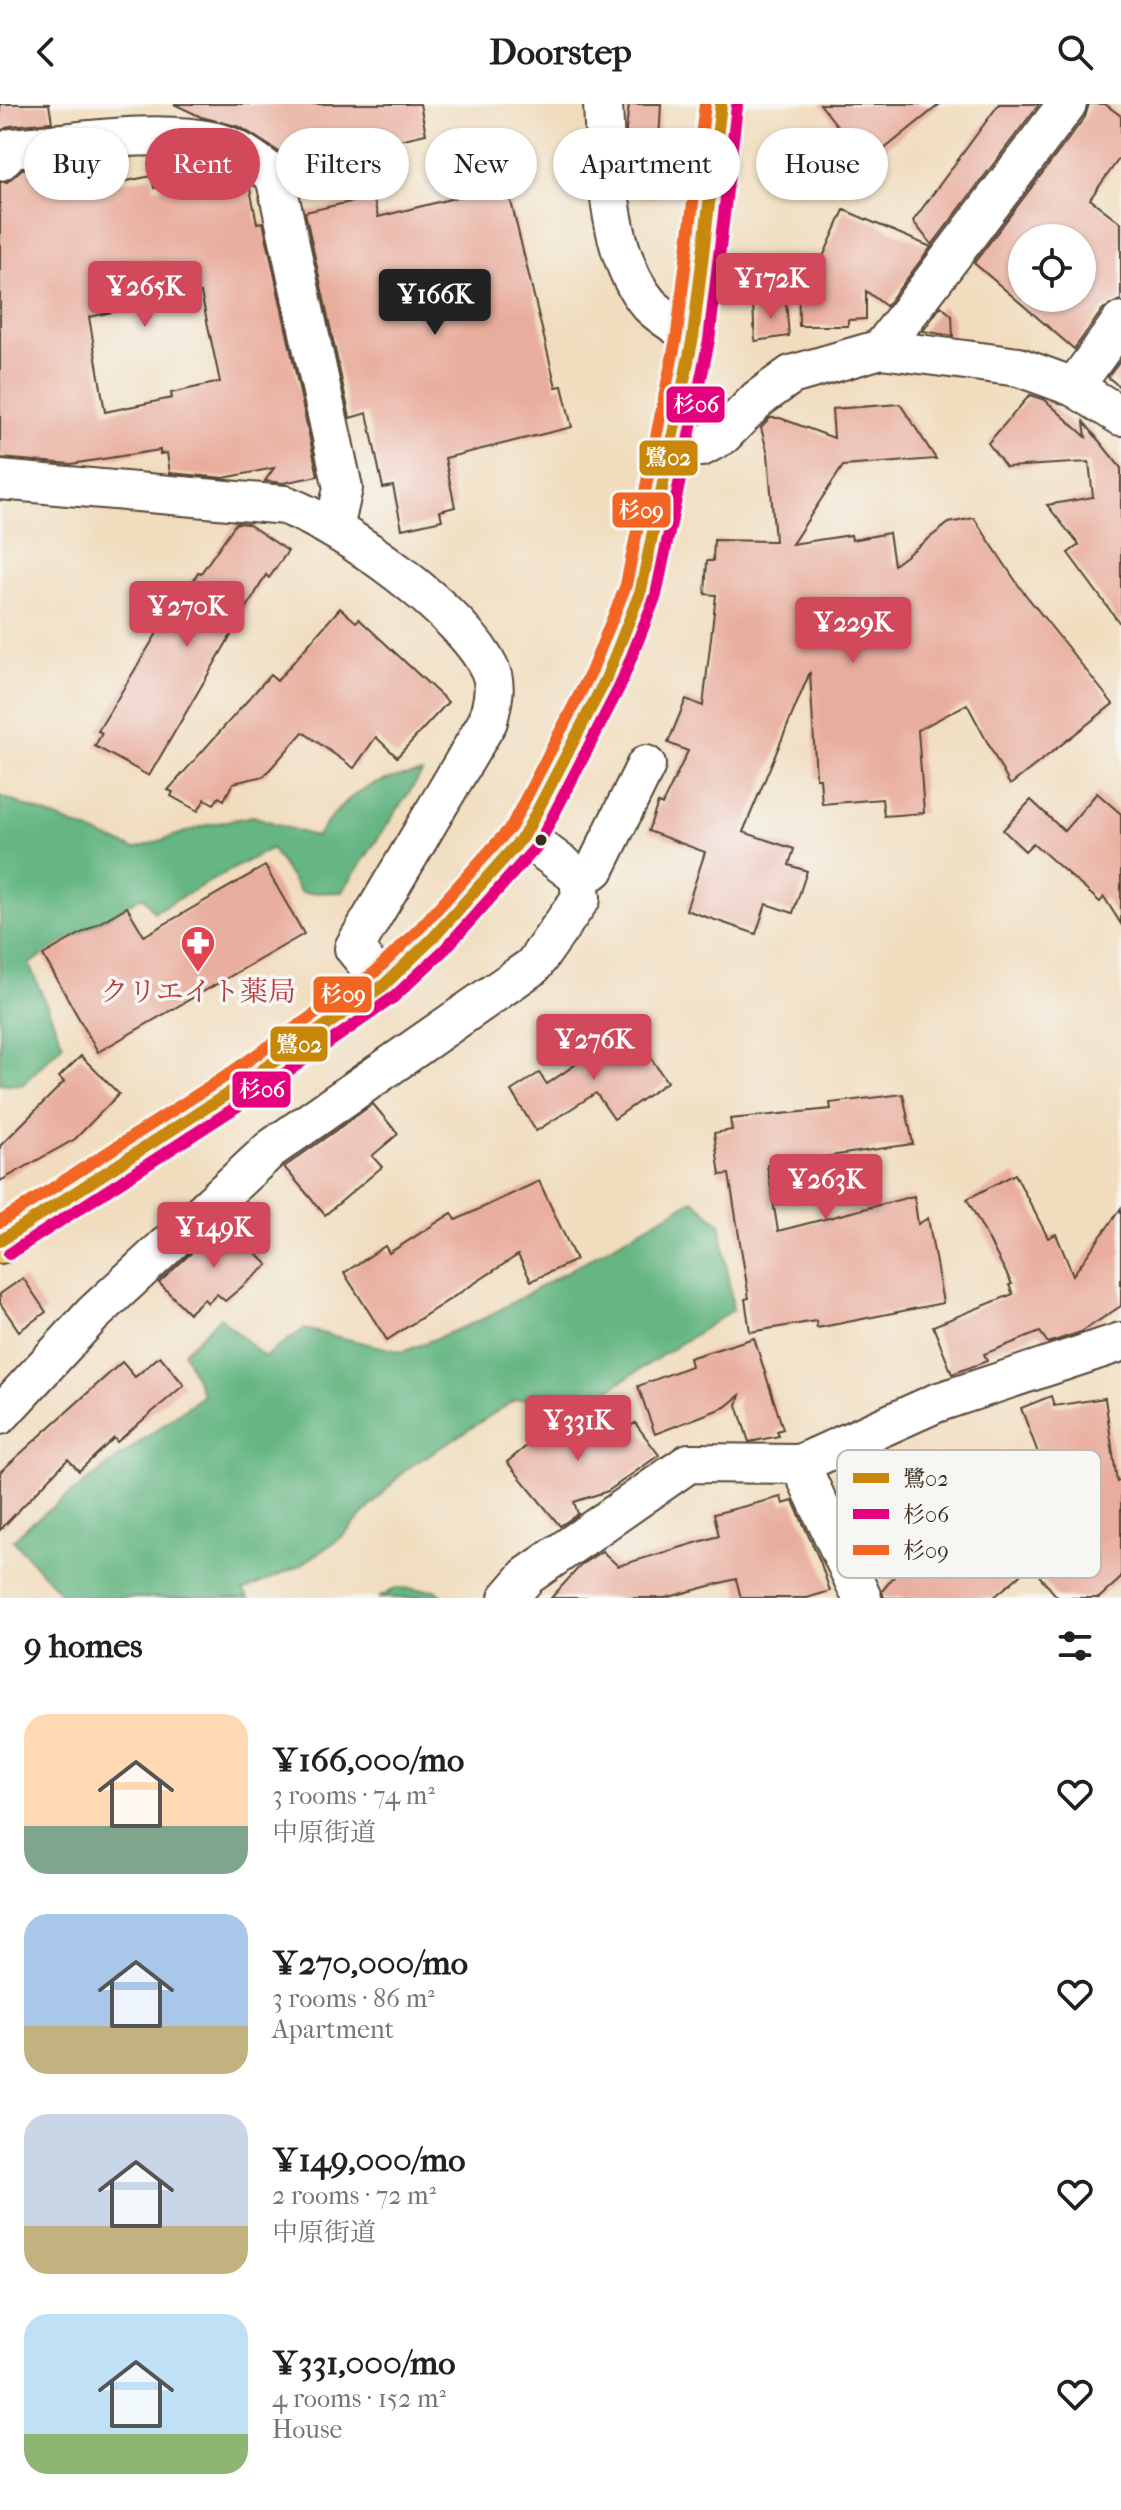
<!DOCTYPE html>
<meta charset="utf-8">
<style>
:root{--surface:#fff;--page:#f6f6f6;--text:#202124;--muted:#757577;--accent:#d1495b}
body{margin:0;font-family:"IM FELL French Canon","Noto Serif JP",serif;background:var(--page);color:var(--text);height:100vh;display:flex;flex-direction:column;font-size:30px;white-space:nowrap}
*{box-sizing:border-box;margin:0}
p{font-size:26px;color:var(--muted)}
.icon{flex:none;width:44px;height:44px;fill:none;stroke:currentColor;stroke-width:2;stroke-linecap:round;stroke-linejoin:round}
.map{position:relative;height:1494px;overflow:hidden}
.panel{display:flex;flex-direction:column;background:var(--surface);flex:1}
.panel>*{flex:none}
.guide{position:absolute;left:24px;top:24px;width:1074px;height:72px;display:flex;gap:16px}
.buttons{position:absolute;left:1008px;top:120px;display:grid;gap:16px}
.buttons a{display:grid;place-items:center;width:88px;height:88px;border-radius:50%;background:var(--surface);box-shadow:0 2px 6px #0004;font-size:40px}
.price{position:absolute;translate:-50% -68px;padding:0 18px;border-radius:8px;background:var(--accent);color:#fff;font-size:26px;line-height:52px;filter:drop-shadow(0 2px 4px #0008)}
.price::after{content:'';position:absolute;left:50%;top:48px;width:24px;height:18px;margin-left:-12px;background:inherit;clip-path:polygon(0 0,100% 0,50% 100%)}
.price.active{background:#222;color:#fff}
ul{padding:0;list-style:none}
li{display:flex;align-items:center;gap:24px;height:200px;padding:0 24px}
li span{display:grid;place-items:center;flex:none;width:224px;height:160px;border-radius:24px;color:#555}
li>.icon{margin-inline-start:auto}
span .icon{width:96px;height:96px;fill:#fffc;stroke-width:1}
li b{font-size:34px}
h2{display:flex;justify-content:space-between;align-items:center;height:96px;padding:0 24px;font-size:34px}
.tag{padding:0 28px;border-radius:36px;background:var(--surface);box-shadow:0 2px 6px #0004;font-size:28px;line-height:72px}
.tag.active{background:var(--accent);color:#fff}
header{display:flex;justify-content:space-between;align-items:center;height:104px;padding:0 24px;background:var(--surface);font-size:36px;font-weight:700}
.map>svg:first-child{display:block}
.forest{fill:#65b682;stroke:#507050;stroke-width:2}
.building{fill:#e9ad9d;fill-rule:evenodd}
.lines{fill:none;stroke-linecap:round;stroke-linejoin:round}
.street-casing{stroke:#564536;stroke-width:42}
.primary-casing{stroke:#564536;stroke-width:48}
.street{stroke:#fff;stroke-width:38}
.primary{stroke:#f0c469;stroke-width:44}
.bus-1-casing{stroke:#f6f6f2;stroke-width:18}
.bus-2-casing{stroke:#f6f6f2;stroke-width:18}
.bus-3-casing{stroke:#f6f6f2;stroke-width:18}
.bus-1{stroke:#c88708;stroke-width:12}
.bus-2{stroke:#e5007d;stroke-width:12}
.bus-3{stroke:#f26522;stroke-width:12}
.bus-dot{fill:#3b2a1e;stroke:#f6f6f2;stroke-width:3}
.labels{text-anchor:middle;stroke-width:7;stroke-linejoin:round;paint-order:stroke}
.health-label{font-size:28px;fill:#be3a42;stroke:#f6f6f2}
.key{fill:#f6f6f2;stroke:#beb9b2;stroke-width:2}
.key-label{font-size:22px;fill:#3b2a1e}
.line-badge{stroke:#f6f6f2;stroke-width:3}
.badge-label{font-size:22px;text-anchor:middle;font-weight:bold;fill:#fff}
</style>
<header><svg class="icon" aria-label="back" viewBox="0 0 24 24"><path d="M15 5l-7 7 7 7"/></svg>Doorstep<svg class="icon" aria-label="search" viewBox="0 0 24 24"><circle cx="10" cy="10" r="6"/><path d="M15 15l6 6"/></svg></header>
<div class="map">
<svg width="1121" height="1494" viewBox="0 0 1121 1494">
<rect width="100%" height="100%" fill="#f6f6f2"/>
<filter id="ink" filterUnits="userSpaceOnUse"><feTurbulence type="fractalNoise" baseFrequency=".0125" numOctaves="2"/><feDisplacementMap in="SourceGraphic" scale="16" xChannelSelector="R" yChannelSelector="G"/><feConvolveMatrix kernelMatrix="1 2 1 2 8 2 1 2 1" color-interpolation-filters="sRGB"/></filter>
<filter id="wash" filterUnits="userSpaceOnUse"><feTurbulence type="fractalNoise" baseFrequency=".006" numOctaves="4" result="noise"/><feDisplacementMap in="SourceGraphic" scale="32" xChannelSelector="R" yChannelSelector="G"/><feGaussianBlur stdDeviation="1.8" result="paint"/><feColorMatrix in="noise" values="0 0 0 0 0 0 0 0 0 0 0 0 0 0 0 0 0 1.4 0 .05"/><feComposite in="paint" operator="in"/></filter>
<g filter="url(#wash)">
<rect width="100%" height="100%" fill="#f1ddbe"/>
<g class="forest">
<path d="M422,669L342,788L301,789L271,744L154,808L143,792L29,860L63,940L22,981L0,979V692L135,745L207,721L253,712L316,733C349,688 366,677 422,669Z"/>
<polygon points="693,1096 720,1119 733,1206 603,1289 515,1296 405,1366 342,1433 299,1462 243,1487 249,1494 65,1494 13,1436 30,1420 203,1291 184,1248 220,1213 264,1253 304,1225 403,1248 483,1215"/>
<polygon points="397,1484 436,1486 444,1494 378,1494"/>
</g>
<g id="blocks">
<g class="building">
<polygon points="0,0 49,0 52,18 10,22 0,27"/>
<polygon points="174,0 420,0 426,30 363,44 364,48 278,47 240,23 201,13"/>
<polygon points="629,0 661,0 656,94 632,92 626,26"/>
<polygon points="820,0 940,0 867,59"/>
<polygon points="999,0 1039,0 932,141 913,117"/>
<path d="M1089,0H1105L1121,12V52L1090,95L1121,119V196L1103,205L1074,245L974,159L1085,13ZM1022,134H1082V194H1022Z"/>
<path d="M61,61L66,89L152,72L154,84L168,82L169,86L236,71L249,80L257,119L263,118L318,372L283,379L265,377L274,364L224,374L170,369L167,349L160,350V346L71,360L0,354V78H7L22,65ZM201,189L220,278L171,289L172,294L105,308L89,213Z"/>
<polygon points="507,81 556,283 562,282 572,323 445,354 455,403 440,407 442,416 402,425 393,382 383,384 367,309 350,314 305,108 373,93 378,113"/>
<polygon points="844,106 931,143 886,202 866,187 866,215 848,216 848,222 799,222 798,164 818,164"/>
<polygon points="786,198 789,232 755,237 753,201"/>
<polygon points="941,202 952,212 953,232 923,227"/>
<polygon points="1121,256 1121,284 1108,273"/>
<polygon points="1030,291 1045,296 1086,333 1084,318 1121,364 1121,521 1068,449 1079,441 1047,401 1093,393 1089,358 1006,363 988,339"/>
<polygon points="900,300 936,355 843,362 792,440 851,431 852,436 889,429 894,461 949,419 974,414 1021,485 1113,600 1010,681 967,600 918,626 924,709 884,712 882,695 822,700 820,674 816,674 810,568 743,728 794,745 789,761 807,767 793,809 766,800 756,830 686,806 705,748 648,727 658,699 662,701 688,647 668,639 686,595 703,602 716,491 705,490 707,457 713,457 714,436 775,437 768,350 761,324 770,314 780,314 834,334 832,305"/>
<polygon points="236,419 248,420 288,447 269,474 266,471 149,672 95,642 102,629 98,627 169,509 174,512 198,468 201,469"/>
<polygon points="340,504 356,518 359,515 448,598 397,653 376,633 354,664 303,628 264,672 233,679 224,696 219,693 214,700 205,695 198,707 171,692 173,688 168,686 270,571 277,577"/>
<polygon points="1097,689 1121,710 1121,820 1104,793 1100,798 1033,739 1025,747 1003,726 1031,696 1064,727"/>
<polygon points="265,762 304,830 98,948 43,851 127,803 144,832"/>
<polygon points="630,923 667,978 614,1015 596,989 536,1027 511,987 539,969 547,980"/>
<polygon points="81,952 119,990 75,1035 0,1077 0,1042 64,978 59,973"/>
<polygon points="903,990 913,1040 767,1061 778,1127 914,1092 918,1120 928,1114 943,1199 817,1224 816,1217 750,1228 745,1195 749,1194 729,1070 720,1071 714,1029 732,1026 730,1015 831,1005 830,999"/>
<polygon points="373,1000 398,1030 372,1052 382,1063 325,1111 284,1063"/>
<polygon points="1015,1070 1048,1134 1056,1130 1073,1171 1121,1104 1121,1202 1081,1228 1048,1239 1040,1228 984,1250 987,1257 952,1270 933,1222 1013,1190 1009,1181 1012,1180 967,1095"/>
<polygon points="539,1077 576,1156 531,1177 518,1151 387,1236 344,1169 385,1142 389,1149 452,1109 456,1116"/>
<polygon points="224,1118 268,1161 225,1197 217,1190 208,1199 204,1195 189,1209 159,1179"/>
<polygon points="23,1174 46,1208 19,1227 0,1199 0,1190"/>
<polygon points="754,1234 783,1325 777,1327 779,1332 749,1338 737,1301 740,1291 725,1303 655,1330 638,1282 691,1262 689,1254"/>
<polygon points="160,1252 184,1281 117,1338 114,1334 79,1367 68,1355 0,1426 0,1368 122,1258 135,1273"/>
<polygon points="1051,1292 1054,1302 1105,1294 1117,1378 1121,1375 1121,1474 1099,1494 1058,1494 1031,1462 993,1494 884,1494 882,1487 896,1470 864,1382 947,1351 949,1356 954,1354 990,1445 1054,1391 1021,1304"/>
<polygon points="555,1308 581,1311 607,1339 635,1319 659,1351 608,1387 574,1398 578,1410 560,1422 507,1358 544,1328 540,1324"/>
<polygon points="781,1393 783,1400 793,1397 820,1457 830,1487 807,1494 741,1494 736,1475 665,1494 551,1494 582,1460 602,1447 618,1462 719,1432 714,1410"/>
</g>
</g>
</g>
<g filter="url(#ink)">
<use href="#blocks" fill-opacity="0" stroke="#564536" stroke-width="2"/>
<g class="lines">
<defs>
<g id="street">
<path d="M603,0C606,59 607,151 648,199C659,212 679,222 693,233"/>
<path d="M0,57L12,44C74,39 155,24 216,38C238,43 257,59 275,72L343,384L334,425"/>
<polyline points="881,245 1067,0"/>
<polyline points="1074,283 1121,218"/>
<polyline points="673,341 701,343 723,331 758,295 791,271 881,245 1019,263 1074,283 1121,312"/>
<path d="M0,376L285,401C344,423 461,507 489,564C498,581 492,599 488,617L354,844L384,881"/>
<polyline points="524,732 579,773"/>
<polyline points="0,1311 93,1210 272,1044 533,862 581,794 579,773 595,765 646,661"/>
<polyline points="800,1360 862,1494"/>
<polyline points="508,1494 527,1472 689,1359 800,1360 936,1299 1121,1238"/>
</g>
<polyline id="primary" points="0,1137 232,987 384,881 433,834 524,732 606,575 641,486 693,233 721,0"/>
</defs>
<use href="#street" class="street-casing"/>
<use href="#primary" class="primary-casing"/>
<use href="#street" class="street"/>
<use href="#primary" class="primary"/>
<defs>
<polyline id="bus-1" points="0,1137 232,987 384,881 433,834 524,732 606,575 641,486 693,233 721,0"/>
<polyline id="bus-2" points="9,1150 241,1000 394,893 445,845 538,741 620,582 656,491 709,236 737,2"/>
<polyline id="bus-3" points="0,1118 223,974 374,869 421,823 511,723 591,568 626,481 677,230 705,0"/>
</defs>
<use href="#bus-1" class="bus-1-casing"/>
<use href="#bus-2" class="bus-2-casing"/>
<use href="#bus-3" class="bus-3-casing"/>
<use href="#bus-1" class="bus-1"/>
<use href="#bus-2" class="bus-2"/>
<use href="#bus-3" class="bus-3"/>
</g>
</g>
<defs>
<symbol id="pharmacy-pin" viewBox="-11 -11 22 30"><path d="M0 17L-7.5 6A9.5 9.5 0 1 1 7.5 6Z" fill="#e0444e" stroke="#f6f6f2"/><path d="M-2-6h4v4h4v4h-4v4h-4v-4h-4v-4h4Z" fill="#fff"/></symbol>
</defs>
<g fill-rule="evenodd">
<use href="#pharmacy-pin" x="178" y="819" width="40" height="54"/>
</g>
<circle class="bus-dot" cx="541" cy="736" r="7"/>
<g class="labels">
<g class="health-label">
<text x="198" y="897">クリエイト薬局</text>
</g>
</g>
<rect x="837" y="1346" width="264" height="128" rx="12" class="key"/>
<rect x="853" y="1369" width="36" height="10" fill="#c88708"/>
<rect x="853" y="1405" width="36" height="10" fill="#e5007d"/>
<rect x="853" y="1441" width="36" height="10" fill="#f26522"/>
<g class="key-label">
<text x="903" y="1382">鷺02</text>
<text x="903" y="1418">杉06</text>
<text x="903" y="1454">杉09</text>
</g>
<g class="line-badge">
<rect x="665" y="281" width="61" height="39" rx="8" fill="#e5007d"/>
<rect x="638" y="335" width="61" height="38" rx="8" fill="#c88708"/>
<rect x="611" y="387" width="61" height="38" rx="8" fill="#f26522"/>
<rect x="312" y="871" width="61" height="39" rx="8" fill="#f26522"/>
<rect x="269" y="921" width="60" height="38" rx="8" fill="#c88708"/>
<rect x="231" y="966" width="61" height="39" rx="8" fill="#e5007d"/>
</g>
<g class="badge-label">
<text x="696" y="308">杉06</text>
<text x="668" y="361">鷺02</text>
<text x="641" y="414">杉09</text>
<text x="343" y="898">杉09</text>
<text x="299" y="948">鷺02</text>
<text x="262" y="993">杉06</text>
</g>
</svg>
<div class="buttons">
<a><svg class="icon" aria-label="locate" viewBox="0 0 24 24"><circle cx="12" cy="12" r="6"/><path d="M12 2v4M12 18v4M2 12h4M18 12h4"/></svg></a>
</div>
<b class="price" style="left:771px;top:217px">¥172K</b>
<b class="price" style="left:145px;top:225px">¥265K</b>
<b class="price active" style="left:435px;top:233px">¥166K</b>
<b class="price" style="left:187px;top:545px">¥270K</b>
<b class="price" style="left:853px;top:561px">¥229K</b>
<b class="price" style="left:594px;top:978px">¥276K</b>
<b class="price" style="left:826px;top:1118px">¥263K</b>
<b class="price" style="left:214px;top:1166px">¥149K</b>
<b class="price" style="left:578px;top:1359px">¥331K</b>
<div class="guide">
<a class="tag">Buy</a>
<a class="tag active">Rent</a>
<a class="tag">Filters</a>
<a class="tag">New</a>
<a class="tag">Apartment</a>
<a class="tag">House</a>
</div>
</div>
<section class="panel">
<h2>9 homes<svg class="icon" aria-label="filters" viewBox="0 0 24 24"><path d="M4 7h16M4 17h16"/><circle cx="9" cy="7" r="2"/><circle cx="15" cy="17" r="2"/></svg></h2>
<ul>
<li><span style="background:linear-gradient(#ffd9b3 70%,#7fa58c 0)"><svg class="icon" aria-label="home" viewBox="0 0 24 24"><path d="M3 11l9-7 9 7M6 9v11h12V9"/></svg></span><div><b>¥166,000/mo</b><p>3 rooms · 74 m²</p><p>中原街道</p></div><svg class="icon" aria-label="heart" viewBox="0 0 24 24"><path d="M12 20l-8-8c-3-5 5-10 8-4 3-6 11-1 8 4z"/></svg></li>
<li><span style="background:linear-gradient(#a9c7e8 70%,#c2b280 0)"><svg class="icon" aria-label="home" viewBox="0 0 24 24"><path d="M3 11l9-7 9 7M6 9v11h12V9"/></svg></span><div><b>¥270,000/mo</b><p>3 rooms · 86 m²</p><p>Apartment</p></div><svg class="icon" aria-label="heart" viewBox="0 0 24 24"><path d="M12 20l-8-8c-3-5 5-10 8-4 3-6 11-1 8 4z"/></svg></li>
<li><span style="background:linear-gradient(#c9d6e8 70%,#c2b280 0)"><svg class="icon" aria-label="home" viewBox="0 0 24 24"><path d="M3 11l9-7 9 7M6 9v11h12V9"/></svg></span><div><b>¥149,000/mo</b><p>2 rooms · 72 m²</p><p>中原街道</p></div><svg class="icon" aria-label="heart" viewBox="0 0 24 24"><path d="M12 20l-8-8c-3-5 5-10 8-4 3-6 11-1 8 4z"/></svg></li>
<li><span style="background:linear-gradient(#bfe0f5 75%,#8fb573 0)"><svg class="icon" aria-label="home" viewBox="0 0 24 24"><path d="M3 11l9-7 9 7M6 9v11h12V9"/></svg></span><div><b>¥331,000/mo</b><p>4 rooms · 152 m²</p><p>House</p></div><svg class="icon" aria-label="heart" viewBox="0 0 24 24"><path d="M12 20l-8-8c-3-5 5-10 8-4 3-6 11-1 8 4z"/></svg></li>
</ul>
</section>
